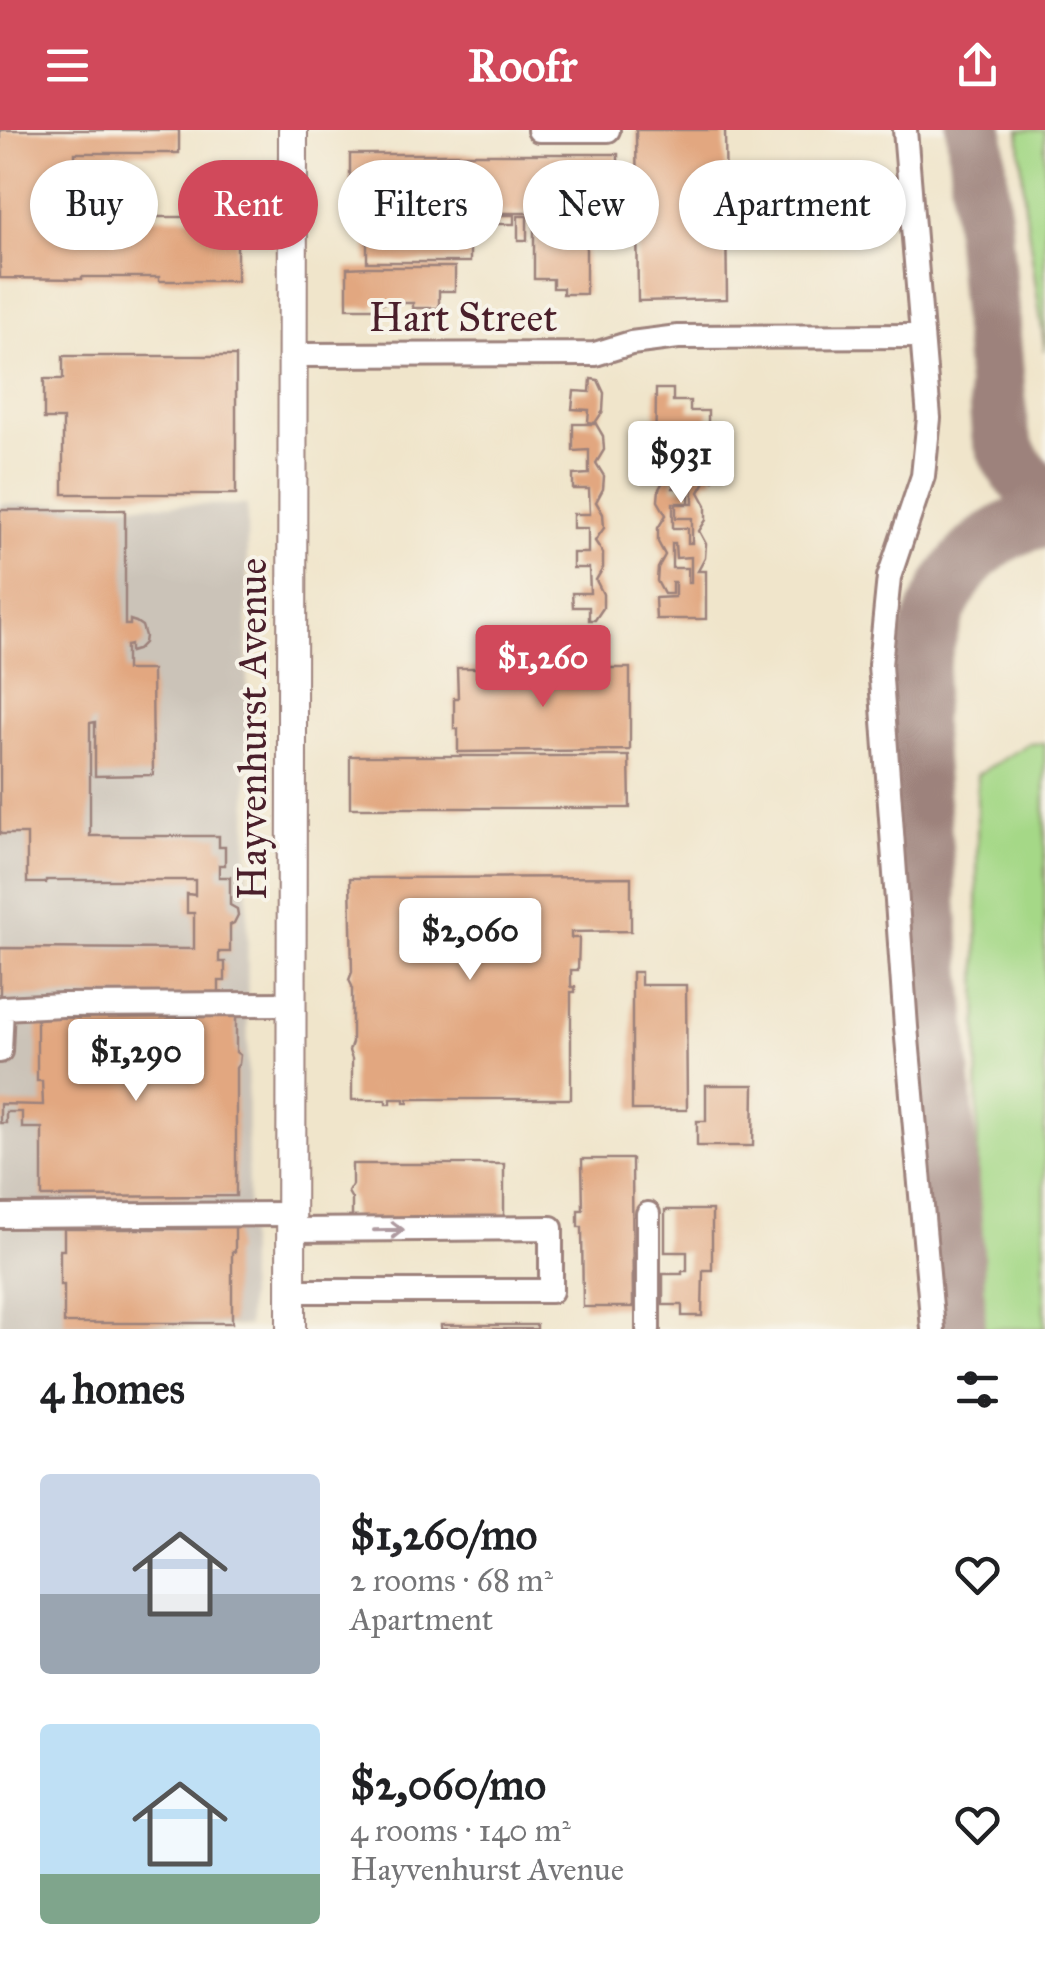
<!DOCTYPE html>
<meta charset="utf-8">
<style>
:root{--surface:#fff;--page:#f2f2f2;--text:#202124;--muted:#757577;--accent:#d1495b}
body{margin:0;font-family:"IM FELL Great Primer",serif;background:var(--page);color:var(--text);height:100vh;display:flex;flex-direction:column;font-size:38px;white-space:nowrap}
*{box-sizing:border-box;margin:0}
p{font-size:32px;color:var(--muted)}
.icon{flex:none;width:55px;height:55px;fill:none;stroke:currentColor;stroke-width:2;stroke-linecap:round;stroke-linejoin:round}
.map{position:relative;height:1199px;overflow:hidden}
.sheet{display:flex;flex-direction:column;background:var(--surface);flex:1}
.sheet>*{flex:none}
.hud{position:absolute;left:30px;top:30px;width:985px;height:90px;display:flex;gap:20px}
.price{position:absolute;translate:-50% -85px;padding:0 22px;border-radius:10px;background:#fff;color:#222;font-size:32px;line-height:65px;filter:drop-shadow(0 2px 5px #0008)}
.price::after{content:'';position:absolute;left:50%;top:60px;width:30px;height:22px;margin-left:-15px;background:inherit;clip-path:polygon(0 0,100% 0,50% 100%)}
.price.current{background:var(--accent);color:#fff}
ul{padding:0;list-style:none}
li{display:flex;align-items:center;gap:30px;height:250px;padding:0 40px}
li span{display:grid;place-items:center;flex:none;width:280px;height:200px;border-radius:10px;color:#555}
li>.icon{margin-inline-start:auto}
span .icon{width:120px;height:120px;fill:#fffc;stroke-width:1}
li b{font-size:42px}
h2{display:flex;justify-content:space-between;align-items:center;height:120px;padding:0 40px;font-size:42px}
.chip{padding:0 35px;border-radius:45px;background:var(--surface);box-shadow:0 2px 8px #0004;font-size:35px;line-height:90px}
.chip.current{background:var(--accent);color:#fff}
header{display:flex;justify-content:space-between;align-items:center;height:130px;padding:0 40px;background:var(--accent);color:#fff;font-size:45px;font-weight:700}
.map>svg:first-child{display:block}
.industrial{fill:#cbc3b8}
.green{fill:#a5d887;stroke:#787c59;stroke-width:2.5}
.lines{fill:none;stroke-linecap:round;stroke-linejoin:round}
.taxiway{stroke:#9d827b;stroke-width:58}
.building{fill:#e2a780;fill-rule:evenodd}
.minor-casing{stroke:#9d827b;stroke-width:28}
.major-casing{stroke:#9d827b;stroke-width:32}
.minor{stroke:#fff;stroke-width:22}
.major{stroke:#fff;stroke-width:28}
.oneway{stroke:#ae9aa0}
.labels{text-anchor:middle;stroke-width:8;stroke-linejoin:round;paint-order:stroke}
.street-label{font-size:40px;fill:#4a1f2b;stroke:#f7f3e8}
</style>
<header><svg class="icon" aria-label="menu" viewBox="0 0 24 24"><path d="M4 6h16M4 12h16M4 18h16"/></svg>Roofr<svg class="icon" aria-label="share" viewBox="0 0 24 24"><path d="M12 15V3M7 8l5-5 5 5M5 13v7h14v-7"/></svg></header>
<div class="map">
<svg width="1045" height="1199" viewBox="0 0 1045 1199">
<rect width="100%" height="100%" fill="#f7f3e8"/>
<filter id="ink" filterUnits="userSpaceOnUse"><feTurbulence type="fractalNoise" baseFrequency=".01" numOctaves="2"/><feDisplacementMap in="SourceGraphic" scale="20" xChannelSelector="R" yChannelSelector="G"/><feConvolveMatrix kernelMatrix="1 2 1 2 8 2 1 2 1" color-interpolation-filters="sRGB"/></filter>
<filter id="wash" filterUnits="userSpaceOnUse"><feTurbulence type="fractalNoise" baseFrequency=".0048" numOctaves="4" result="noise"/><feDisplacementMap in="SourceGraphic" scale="40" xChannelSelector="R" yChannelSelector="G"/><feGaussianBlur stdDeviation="2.25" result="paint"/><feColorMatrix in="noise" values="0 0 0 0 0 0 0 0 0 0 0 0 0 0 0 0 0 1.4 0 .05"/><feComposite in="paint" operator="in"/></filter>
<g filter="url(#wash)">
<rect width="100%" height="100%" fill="#f0e5cb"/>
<polygon class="industrial" points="0,374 247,375 248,1196 0,1197"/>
<g class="green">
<polygon points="1019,0 1045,0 1045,221 1025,77"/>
<polygon points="1045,613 1045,1199 978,1199 977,645 1028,614"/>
</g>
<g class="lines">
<g class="taxiway">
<path d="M975,0L1000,304C1008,330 1022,351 1045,366"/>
<path d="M957,1199L955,1116L915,603C915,513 944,409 1045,388"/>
</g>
</g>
<g id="blocks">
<g class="building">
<polygon points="0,0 179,0 179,23 75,23 76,87 231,87 232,93 237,93 237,151 159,151 159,147 82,147 82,149 0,148"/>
<polygon points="636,0 725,0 727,169 638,171"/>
<polygon points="350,24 618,24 618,115 609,115 609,97 586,97 586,164 563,164 563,158 553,158 553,149 534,149 534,93 588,92 560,91 560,83 470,83 470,132 367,132 367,83 350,83"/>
<polygon points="474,85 514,85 514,94 473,94"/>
<rect x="518" y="86" width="9" height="24"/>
<polygon points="368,137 455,137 455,161 439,161 439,178 413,178 413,173 375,173 375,178 347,178 347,138"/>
<polygon points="63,226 236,226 236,364 63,364 63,289 44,289 44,249 63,249"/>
<polygon points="591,249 598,250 604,263 603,281 595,293 588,292 589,280 572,279 574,261 590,262"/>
<path d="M656,259H673V271H690V281H708V323H699L708,335H713V350H706L699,362L706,375V390L699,401L706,414L705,428L698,441H706V489H656L655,468L675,467V452H672V464H664L657,451L658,438L665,425L658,412V398L666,385L658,371L659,359L667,345H655ZM674,335H677V349H693V374H676V388H692V413H688V398H673V373H689V358H673ZM672,413H675L676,428L691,427V453H688V438H672Z"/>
<polygon points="573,294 596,294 603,306 604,320 596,333 604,346 603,359 596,372 603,384 604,398 595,411 603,423 603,438 596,450 603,464 603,478 595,490 589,490 589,477 573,477 572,463 590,463 589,438 573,438 573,423 588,423 588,398 573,398 573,384 590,384 589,359 573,359 573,345 589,344 589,320 573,321"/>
<polygon points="0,380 125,380 125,495 130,495 130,490 136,492 142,496 145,506 144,513 137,520 130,522 130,515 126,516 126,540 152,540 153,645 95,646 95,592 90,593 90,706 219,706 219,717 225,717 225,735 219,735 219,747 230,747 230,775 237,779 238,785 234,793 230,795 230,822 219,822 219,832 225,832 225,851 219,851 219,867 0,866 0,818 194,819 194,783 187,783 187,764 195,765 195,750 46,750 46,753 27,753 27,704 0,704"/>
<polygon points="457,538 630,538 630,620 458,622 458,599 454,599 454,568 458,568"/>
<polygon points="350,626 629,626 630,678 350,678"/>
<polygon points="631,747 631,801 571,802 571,808 579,808 578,840 571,840 571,857 575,857 575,862 571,862 571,969 408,969 408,973 404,973 404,969 391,969 391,974 386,974 386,970 352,970 352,929 349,921 352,913 352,856 349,850 352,842 350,748"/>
<polygon points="632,842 641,842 641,855 686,855 687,980 632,980"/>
<polygon points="37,883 236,883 236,922 240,925 239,934 236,938 236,1066 42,1067 42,998 22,998 22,982 6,982 6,993 0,993 0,974 43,975 42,951 37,951"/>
<polygon points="706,955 754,955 753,1016 697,1016 697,991 706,991"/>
<polygon points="582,1029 632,1029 633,1177 583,1177 582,1097 578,1097 578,1080 583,1080"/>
<polygon points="352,1034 504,1034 504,1089 352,1094 352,1069 348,1062 352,1055"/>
<polygon points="665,1080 712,1080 712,1140 703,1140 702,1186 682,1186 682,1175 663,1175 663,1144 682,1144 682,1141 687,1141 687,1122 665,1122"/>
<polygon points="206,1095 235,1095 235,1122 232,1122 232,1193 64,1193 64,1155 60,1155 60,1120 64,1120 64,1099 206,1099"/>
<rect x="441" y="1195" width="96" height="4"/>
</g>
</g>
</g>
<g filter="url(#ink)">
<use href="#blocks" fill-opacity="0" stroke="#9d827b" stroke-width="2.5"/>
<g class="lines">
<defs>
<g id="minor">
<polyline points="539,0 608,0"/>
<polyline points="905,0 929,288 923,346 889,447 880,535 906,897 933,1199"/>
<polyline points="293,225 595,224 631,213 678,207 922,206"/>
<polyline points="0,921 2,878 62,875 292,874"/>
<polyline points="648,1084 648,1199"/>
<polyline points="0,1086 291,1084"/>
<polyline points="291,1100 551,1098 551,1161 291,1161"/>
</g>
<polyline id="major" points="291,1199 293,0"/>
</defs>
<use href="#minor" class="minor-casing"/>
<use href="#major" class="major-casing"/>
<use href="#minor" class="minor"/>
<use href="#major" class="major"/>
</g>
<defs><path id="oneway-shaft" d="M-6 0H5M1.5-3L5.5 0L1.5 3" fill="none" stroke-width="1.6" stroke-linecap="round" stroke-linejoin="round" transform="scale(2.5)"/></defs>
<use class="oneway" href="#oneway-shaft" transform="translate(389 1100) rotate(-1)"/>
</g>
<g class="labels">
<g class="street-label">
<text x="463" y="201">Hart Street</text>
<text transform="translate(252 599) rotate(-90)" y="14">Hayvenhurst Avenue</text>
</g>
</g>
</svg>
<b class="price" style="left:681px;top:376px">$931</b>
<b class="price current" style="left:543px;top:580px">$1,260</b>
<b class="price" style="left:470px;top:853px">$2,060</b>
<b class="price" style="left:136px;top:974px">$1,290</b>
<div class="hud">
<a class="chip">Buy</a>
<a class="chip current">Rent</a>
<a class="chip">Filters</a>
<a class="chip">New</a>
<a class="chip">Apartment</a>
</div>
</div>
<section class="sheet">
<h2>4 homes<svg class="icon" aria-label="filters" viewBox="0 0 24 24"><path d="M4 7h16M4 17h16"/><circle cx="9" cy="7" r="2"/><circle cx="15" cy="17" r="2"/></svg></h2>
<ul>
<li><span style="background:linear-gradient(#c9d6e8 60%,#9aa5b1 0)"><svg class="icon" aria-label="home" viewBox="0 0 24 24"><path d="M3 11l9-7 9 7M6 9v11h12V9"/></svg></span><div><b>$1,260/mo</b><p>2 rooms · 68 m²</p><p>Apartment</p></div><svg class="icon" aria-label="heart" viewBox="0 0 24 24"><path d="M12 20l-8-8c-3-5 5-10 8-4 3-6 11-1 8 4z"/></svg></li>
<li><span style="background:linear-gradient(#bfe0f5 75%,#7fa58c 0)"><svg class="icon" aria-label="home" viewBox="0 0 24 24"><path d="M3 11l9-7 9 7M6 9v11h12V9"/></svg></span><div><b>$2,060/mo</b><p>4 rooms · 140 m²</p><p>Hayvenhurst Avenue</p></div><svg class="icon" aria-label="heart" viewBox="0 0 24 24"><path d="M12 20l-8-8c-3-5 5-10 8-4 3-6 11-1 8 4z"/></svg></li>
</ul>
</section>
